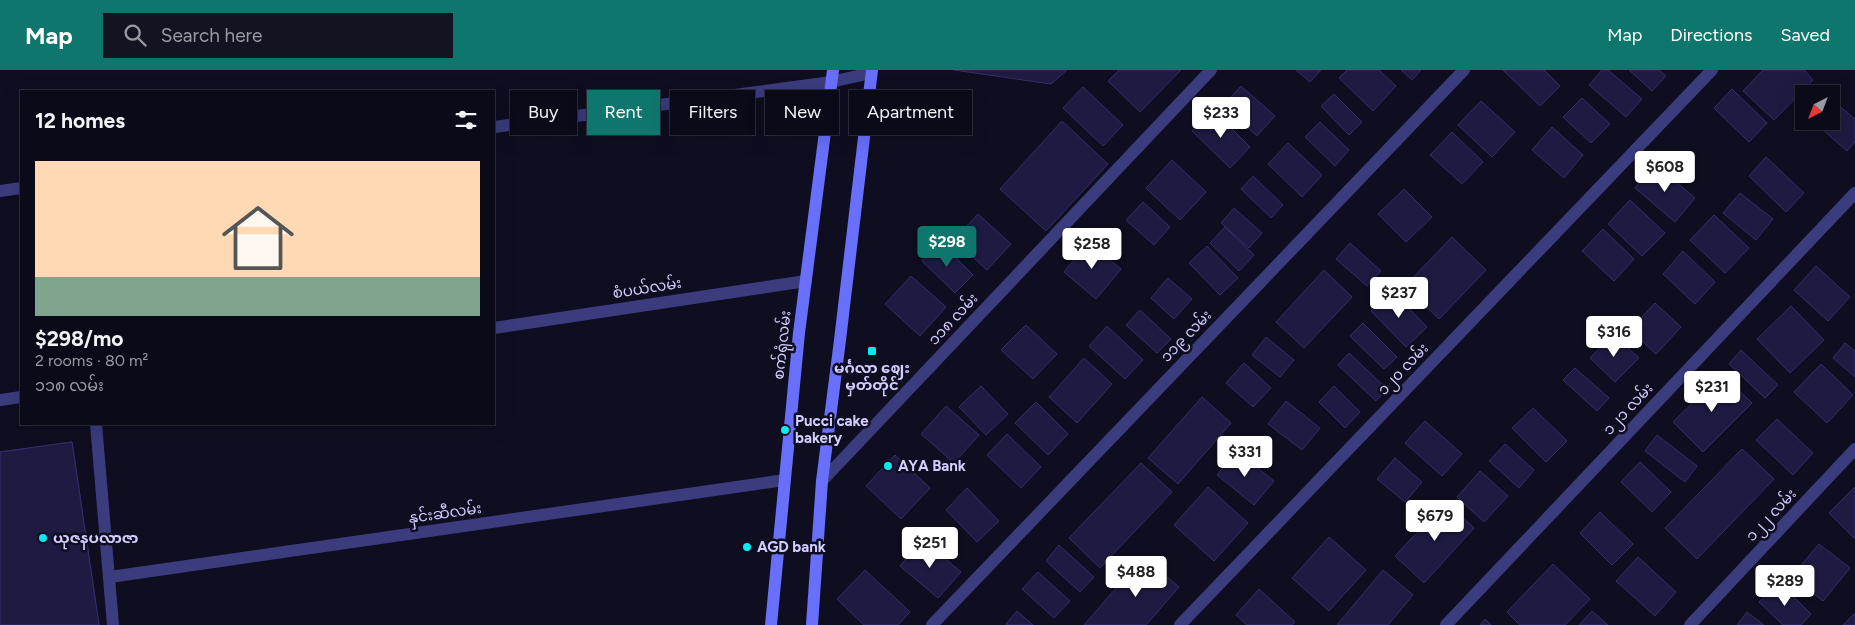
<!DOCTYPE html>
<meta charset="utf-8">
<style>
:root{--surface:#0b0a18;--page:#141321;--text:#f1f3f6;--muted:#9a9aa2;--line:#2b2b37;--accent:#0f766e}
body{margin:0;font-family:Figtree,"Noto Sans Myanmar",sans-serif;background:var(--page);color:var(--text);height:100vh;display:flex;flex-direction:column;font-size:19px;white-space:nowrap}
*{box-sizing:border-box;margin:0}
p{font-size:16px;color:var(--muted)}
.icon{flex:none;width:28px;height:28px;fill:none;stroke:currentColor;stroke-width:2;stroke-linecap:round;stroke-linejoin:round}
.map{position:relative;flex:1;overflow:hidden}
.side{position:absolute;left:20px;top:20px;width:475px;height:335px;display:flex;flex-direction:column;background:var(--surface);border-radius:0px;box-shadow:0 5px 20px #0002,0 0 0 1px var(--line)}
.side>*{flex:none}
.top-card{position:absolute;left:510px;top:20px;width:475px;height:45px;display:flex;gap:10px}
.needle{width:32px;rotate:222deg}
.controls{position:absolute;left:1795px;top:15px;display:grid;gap:10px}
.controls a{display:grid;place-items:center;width:45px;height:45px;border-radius:0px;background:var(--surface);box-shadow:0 5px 20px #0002,0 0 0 1px var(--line);font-size:25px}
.price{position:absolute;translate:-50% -42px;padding:0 11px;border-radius:5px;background:#fff;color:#222;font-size:16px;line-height:32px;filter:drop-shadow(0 1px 2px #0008)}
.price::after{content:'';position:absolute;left:50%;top:30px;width:15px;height:11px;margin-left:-8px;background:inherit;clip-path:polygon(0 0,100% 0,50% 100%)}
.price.active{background:var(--accent);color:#fff}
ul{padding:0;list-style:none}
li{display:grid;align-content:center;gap:10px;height:265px;padding:0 15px}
li span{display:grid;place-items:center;height:155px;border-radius:0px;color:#555}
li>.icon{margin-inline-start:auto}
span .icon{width:90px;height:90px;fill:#fffc;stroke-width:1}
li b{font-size:21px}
h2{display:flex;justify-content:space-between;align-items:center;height:60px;padding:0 15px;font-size:21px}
.chip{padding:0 18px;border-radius:0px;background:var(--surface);box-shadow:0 5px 20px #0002,0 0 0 1px var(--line);font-size:18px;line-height:45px}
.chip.active{background:var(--accent);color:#fff}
header{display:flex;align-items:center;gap:30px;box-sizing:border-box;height:70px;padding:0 25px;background:var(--accent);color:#fff}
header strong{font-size:24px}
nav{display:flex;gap:28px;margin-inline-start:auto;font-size:18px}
.search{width:350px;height:45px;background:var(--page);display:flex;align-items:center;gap:12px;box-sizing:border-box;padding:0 18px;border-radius:0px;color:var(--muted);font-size:19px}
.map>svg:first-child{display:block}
.building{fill:#1f1a41;stroke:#352d6c}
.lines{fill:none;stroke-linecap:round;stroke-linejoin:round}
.minor{stroke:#3a3c7e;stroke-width:12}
.secondary{stroke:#686ffa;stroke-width:12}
.poi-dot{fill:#07eaf1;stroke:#0f0e20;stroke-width:2}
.labels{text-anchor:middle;stroke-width:5;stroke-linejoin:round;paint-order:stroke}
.street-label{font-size:15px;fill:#d0cefe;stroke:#0f0e20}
.poi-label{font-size:15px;font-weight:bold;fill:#d0cefe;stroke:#0f0e20;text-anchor:start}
</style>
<header>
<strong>Map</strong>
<div class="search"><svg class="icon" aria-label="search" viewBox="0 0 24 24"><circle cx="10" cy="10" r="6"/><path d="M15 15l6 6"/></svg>Search here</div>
<nav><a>Map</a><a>Directions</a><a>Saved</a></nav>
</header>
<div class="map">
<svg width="1855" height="555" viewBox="0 0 1855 555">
<rect width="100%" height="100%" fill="#0f0e20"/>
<g class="building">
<polygon points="954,0 1067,0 1051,14"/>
<polygon points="1119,0 1181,0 1140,42 1108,11"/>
<polygon points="1296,0 1321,0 1310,12"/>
<polygon points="1347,0 1379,0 1396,16 1373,41 1339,8"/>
<polygon points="1401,0 1421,0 1412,10"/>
<polygon points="1503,0 1544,0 1560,16 1540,36"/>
<polygon points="1602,0 1608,0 1642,29 1626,47 1589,15"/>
<polygon points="1629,0 1659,0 1666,6 1652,21"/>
<polygon points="1763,0 1804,0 1813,10 1774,50 1743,21"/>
<polygon points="1241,16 1275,46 1257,66 1223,36"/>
<polygon points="1083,17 1123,55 1103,76 1063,38"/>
<polygon points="1732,19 1767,53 1749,72 1714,38"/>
<polygon points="1334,24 1362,52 1349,65 1321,36"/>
<polygon points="1582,28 1610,54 1591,73 1563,47"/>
<polygon points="1831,29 1855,49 1855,72 1847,81 1813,51 1831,51"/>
<polygon points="1481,31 1515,62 1492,87 1458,55"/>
<polygon points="1213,40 1250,77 1230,98 1192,61"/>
<polygon points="1062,51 1108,94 1046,161 1000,119"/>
<polygon points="1320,52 1349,80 1335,96 1305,67"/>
<polygon points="1552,57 1583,85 1564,108 1532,80"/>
<polygon points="1452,62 1483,92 1462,114 1430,85"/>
<polygon points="1288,73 1322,105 1302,127 1268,94"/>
<polygon points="1766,87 1804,123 1786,142 1749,106"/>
<polygon points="1172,90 1206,122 1180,150 1146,118"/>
<polygon points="1655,94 1695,128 1675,152 1635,118"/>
<polygon points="1253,106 1283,135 1271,148 1241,119"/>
<polygon points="1404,119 1432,147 1406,172 1378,144"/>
<polygon points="1740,123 1773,149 1756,170 1723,143"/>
<polygon points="1630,130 1665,163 1642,186 1608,154"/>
<polygon points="1143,132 1170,157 1154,175 1126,150"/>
<polygon points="1234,138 1262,163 1249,178 1221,153"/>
<polygon points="978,144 1011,174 987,200 954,170"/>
<polygon points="1714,145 1749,178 1725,203 1690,170"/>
<polygon points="1225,157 1254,185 1239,201 1210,173"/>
<polygon points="1603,159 1634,189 1614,211 1582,181"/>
<polygon points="1452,167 1486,200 1439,249 1405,216"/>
<polygon points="940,172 973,205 955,223 922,191"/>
<polygon points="1089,172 1121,199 1096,229 1064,202"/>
<polygon points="1350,173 1381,201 1367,216 1336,189"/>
<polygon points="1207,176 1238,208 1220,225 1189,193"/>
<polygon points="1683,181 1715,212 1695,234 1663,204"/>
<polygon points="1816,196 1850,227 1828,251 1794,220"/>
<polygon points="1324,200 1352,227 1304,278 1276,252"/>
<polygon points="911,206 946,237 920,266 885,234"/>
<polygon points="1168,208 1192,229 1174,249 1151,228"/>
<polygon points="1392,221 1427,257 1406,277 1371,241"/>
<polygon points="1655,233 1681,257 1656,284 1630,260"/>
<polygon points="1791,236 1824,270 1790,303 1757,269"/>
<polygon points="1140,240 1171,269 1157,283 1126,255"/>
<polygon points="1363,253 1397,287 1384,299 1350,266"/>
<polygon points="1026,255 1057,284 1033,309 1001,280"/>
<polygon points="1107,256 1143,290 1125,309 1089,276"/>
<polygon points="1613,264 1639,288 1615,312 1590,288"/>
<polygon points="1266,267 1294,290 1280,307 1252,285"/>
<polygon points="1845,273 1855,281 1855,307 1833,288"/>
<polygon points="1741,280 1778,315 1765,328 1729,294"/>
<polygon points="1349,283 1387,319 1376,331 1338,295"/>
<polygon points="1084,288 1112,314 1077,353 1049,327"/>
<polygon points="1244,293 1271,318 1253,337 1226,313"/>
<polygon points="1821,294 1853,325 1827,353 1794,322"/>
<polygon points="1575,298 1609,328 1597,341 1563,310"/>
<polygon points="1722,304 1752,333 1703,382 1673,352"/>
<polygon points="981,316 1008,344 986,365 959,337"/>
<polygon points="1334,316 1360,342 1345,358 1319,332"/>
<polygon points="1202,327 1231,353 1178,414 1148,388"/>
<polygon points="1286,331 1320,358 1302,380 1268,354"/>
<polygon points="1036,332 1068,364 1048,385 1015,353"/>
<polygon points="946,336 979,365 954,393 921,364"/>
<polygon points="1533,338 1567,371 1546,392 1512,358"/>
<polygon points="1777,349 1813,383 1793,405 1756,370"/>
<polygon points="1425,351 1462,384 1442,406 1405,373"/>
<polygon points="1007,364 1041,397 1021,418 987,385"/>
<polygon points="1657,365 1697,396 1685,412 1645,381"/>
<polygon points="72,372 99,555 0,555 0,382"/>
<polygon points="72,372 99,555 0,555 0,382"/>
<polygon points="1505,374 1534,400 1519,418 1489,391"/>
<polygon points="1742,379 1774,409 1697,489 1665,458"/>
<polygon points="1237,381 1274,411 1254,435 1217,405"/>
<polygon points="895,385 930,418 901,449 866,416"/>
<polygon points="1395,388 1422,412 1405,432 1377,409"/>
<polygon points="1640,392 1671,422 1652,442 1621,412"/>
<polygon points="1141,393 1172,422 1100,498 1069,468"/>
<polygon points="1480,401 1508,426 1484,452 1457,427"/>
<polygon points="1208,417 1248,453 1214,491 1174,455"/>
<polygon points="1855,417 1855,469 1829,443"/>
<polygon points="967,418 999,451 977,472 946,440"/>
<polygon points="1446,432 1474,458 1424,513 1395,486"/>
<polygon points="1600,442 1633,474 1612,495 1580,463"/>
<polygon points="1329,467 1366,500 1329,541 1292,508"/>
<polygon points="922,469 961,502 938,528 900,496"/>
<polygon points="1819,474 1850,498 1823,531 1792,506"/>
<polygon points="1059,475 1094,507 1080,522 1046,491"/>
<polygon points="1143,487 1179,517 1146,555 1084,555"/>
<polygon points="1638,487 1676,522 1655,546 1616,511"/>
<polygon points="1553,494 1590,529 1565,555 1520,555 1507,542"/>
<polygon points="865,500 910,542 898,555 864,555 837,529"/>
<polygon points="1383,500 1413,525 1388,555 1337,555"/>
<polygon points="1038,502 1070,531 1054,548 1022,519"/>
<polygon points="1779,512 1811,544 1801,555 1783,555 1759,532"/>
<polygon points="1259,519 1295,552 1292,555 1247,555 1236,545"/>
<polygon points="1017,541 1033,555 1007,555 1006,554"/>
<polygon points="1592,541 1608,555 1579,555"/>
<polygon points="1747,542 1764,555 1737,555"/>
<polygon points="1855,543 1855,555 1843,555"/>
<polygon points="1485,549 1491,555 1480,555"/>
</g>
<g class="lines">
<g class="minor">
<polyline points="494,57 831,12 871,3"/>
<polyline points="0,121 21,118"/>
<polyline points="494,258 806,211"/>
<polyline points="0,330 21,327"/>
<polyline points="96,354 113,555"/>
<polyline points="822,411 1211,0"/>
<polyline points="110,507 785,410"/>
<polyline points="932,555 1464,0"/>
<polyline points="1180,555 1712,0"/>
<polyline points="1446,555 1855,123"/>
<polyline points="1690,555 1855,379"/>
</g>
<g class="secondary">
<polyline points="771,555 799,263 833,0"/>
<polyline points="812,555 822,411 840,270 872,0"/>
</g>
</g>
<g class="poi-dot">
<rect x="867" y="276" width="10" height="10" rx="2.5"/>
<circle cx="785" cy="360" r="5"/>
<circle cx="888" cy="396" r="5"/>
<circle cx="43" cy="468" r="5"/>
<circle cx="747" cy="477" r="5"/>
</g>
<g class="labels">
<g class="street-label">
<text transform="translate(647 218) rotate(-9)" y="5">စံပယ်လမ်း</text>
<text transform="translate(953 249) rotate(-47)" y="5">၁၁၈ လမ်း</text>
<text transform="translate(1186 266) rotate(-46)" y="5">၁၁၉ လမ်း</text>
<text transform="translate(782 275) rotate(-84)" y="5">စက်ရုံလမ်း</text>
<text transform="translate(1403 299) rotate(-46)" y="5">၁၂၀ လမ်း</text>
<text transform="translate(1628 339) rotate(-47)" y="5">၁၂၁ လမ်း</text>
<text transform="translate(445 443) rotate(-8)" y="5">နှင်းဆီလမ်း</text>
<text transform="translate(1771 445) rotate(-47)" y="5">၁၂၂ လမ်း</text>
</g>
<g class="poi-label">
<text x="872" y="303" text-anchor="middle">မင်္ဂလာ ဈေး<tspan x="872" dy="17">မှတ်တိုင်</tspan></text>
<text x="795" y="356">Pucci cake<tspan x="795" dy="17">bakery</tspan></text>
<text x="898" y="401">AYA Bank</text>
<text x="53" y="473">ယုဇနပလာဇာ</text>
<text x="757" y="482">AGD bank</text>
</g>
</g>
</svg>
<div class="controls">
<a><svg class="needle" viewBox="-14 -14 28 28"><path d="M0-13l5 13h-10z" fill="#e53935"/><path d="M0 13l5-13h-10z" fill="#9a9aa2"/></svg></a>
</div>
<b class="price" style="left:1221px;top:69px">$233</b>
<b class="price" style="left:1665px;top:123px">$608</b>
<b class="price active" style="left:947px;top:198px">$298</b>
<b class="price" style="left:1092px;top:200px">$258</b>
<b class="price" style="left:1399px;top:249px">$237</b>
<b class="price" style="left:1614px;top:288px">$316</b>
<b class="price" style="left:1712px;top:343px">$231</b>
<b class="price" style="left:1245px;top:408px">$331</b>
<b class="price" style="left:1435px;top:472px">$679</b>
<b class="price" style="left:930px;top:499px">$251</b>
<b class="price" style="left:1136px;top:528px">$488</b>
<b class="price" style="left:1785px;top:537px">$289</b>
<div class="top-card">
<a class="chip">Buy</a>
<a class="chip active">Rent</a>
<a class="chip">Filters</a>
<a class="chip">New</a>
<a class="chip">Apartment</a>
</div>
<section class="side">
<h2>12 homes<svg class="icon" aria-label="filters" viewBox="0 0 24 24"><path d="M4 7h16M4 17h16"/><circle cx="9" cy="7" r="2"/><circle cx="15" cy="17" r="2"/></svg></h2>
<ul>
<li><span style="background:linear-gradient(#ffd9b3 75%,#7fa58c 0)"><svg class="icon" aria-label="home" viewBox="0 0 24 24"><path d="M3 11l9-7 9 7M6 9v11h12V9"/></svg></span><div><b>$298/mo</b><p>2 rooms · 80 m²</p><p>၁၁၈ လမ်း</p></div></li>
</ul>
</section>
</div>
